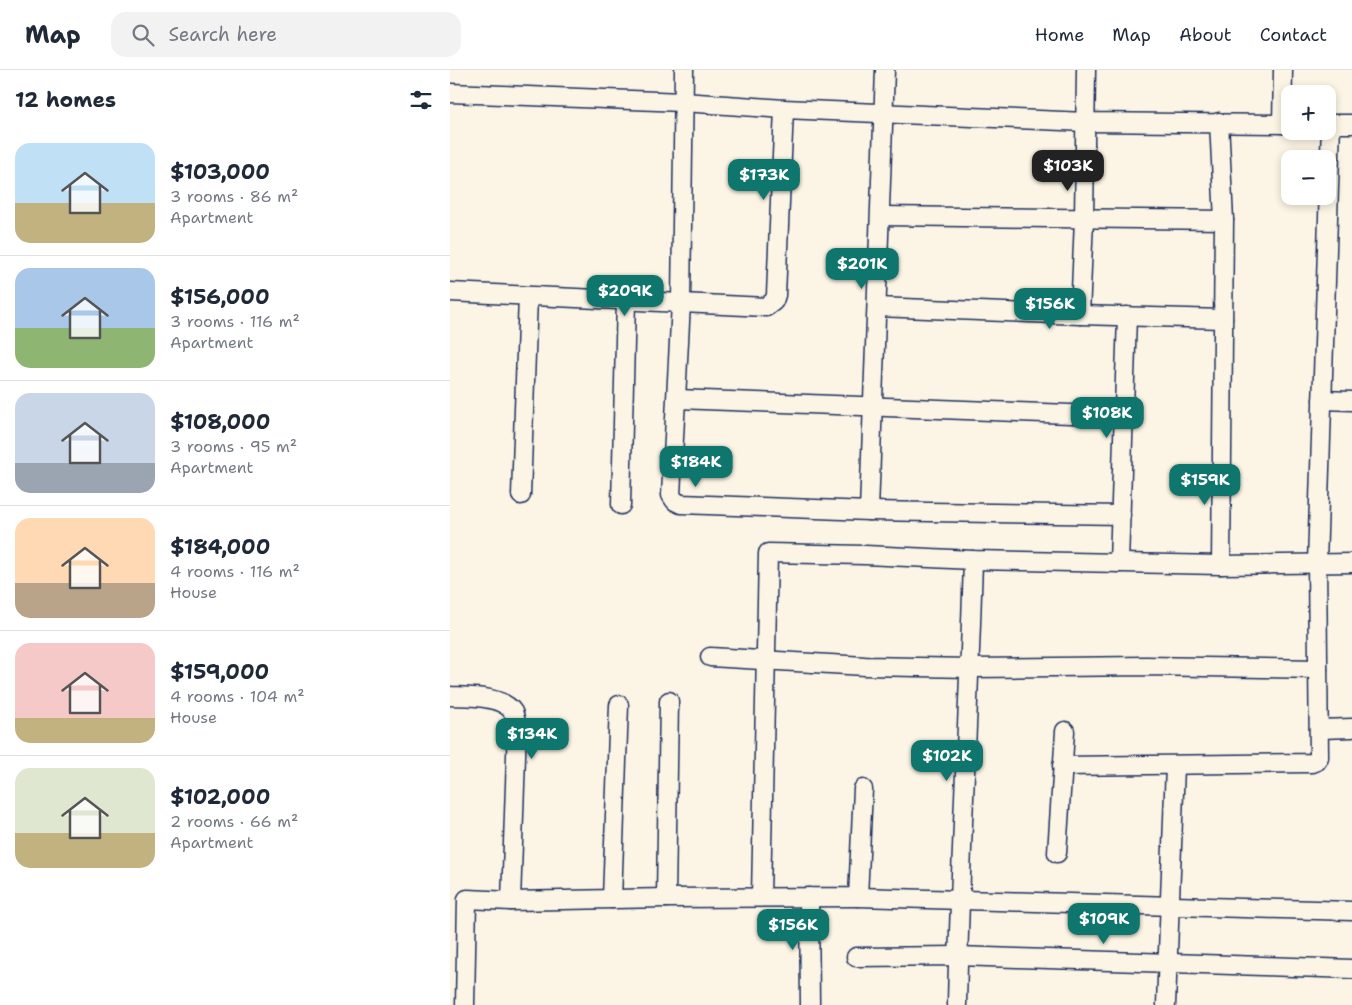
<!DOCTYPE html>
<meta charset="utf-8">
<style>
:root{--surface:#fff;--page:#f2f2f3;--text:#1f2937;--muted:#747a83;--line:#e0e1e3;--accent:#0f766e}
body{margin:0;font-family:"Shantell Sans",sans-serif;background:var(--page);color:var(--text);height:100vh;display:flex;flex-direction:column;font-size:19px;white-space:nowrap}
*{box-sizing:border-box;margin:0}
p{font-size:16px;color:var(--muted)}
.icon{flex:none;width:28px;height:28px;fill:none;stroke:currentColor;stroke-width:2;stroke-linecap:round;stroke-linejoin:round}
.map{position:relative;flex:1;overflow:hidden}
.side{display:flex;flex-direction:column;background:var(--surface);width:450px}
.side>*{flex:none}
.controls{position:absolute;left:831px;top:15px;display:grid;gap:10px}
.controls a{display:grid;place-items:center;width:55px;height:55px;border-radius:10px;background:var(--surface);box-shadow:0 2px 8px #0003;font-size:25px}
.price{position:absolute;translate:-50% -42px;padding:0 11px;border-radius:10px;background:var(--accent);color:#fff;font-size:16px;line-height:32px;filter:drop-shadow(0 1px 2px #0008)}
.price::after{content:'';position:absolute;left:50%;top:30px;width:15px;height:11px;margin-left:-8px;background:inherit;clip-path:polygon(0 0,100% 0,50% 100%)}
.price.on{background:#222;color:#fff}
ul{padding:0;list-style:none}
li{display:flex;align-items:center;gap:15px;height:125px;padding:0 15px}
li+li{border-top:1px solid var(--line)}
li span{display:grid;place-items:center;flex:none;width:140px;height:100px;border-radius:15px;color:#555}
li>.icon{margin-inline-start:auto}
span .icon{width:60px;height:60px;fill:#fffc;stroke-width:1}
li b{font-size:21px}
h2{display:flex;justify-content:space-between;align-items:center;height:60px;padding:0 15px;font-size:21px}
header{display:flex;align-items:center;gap:30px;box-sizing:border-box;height:70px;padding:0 25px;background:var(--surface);border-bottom:1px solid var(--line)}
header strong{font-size:24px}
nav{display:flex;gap:28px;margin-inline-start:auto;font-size:18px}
.search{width:350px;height:45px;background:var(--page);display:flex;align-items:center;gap:12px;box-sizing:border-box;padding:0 18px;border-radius:15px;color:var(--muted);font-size:19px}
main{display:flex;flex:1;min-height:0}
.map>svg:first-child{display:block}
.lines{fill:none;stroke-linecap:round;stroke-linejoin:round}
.minor-casing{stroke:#1b2f5e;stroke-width:21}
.minor{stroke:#fcf5e5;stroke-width:18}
</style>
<header>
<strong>Map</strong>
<div class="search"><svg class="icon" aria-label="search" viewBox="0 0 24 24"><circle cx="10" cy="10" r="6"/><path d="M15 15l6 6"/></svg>Search here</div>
<nav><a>Home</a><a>Map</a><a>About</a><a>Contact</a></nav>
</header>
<main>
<section class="side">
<h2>12 homes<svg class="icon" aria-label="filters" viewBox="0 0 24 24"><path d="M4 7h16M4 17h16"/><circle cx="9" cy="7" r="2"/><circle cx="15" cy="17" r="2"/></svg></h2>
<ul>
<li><span style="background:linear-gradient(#bfe0f5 60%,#c2b280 0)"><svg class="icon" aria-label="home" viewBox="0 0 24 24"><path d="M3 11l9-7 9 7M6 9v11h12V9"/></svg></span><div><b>$103,000</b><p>3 rooms · 86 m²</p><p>Apartment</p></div></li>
<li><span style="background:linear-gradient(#a9c7e8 60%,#8fb573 0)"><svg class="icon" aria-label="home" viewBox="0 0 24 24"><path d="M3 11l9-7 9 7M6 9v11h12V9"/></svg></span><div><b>$156,000</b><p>3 rooms · 116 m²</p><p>Apartment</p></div></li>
<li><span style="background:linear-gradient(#c9d6e8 70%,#9aa5b1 0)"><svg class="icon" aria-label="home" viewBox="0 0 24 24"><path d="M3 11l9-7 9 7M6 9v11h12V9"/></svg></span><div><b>$108,000</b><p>3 rooms · 95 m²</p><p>Apartment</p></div></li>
<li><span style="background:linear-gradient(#ffd9b3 65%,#b9a48a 0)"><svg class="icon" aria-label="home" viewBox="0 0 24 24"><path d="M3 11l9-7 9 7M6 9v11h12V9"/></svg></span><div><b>$184,000</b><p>4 rooms · 116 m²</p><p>House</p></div></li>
<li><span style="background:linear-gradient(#f6c9c9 75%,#c2b280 0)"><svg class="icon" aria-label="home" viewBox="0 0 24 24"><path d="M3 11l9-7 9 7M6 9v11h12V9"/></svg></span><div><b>$159,000</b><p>4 rooms · 104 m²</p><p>House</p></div></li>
<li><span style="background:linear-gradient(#dfe7d0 65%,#c2b280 0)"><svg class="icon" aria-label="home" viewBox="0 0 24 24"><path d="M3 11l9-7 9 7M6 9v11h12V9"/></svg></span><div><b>$102,000</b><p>2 rooms · 66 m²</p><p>Apartment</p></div></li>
</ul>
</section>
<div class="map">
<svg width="902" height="935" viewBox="0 0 902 935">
<rect width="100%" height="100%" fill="#fcf5e5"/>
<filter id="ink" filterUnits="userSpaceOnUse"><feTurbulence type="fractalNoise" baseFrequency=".02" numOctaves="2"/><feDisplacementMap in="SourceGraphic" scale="10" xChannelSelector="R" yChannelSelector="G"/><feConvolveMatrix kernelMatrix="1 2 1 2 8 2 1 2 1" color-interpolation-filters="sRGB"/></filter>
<g filter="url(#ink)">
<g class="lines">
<defs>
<g id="minor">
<polyline points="234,0 231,233 221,425 225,431 231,434 419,441 671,445"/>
<polyline points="0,23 233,32 334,39 636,52 840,54"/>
<polyline points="832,54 833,0"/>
<polyline points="878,54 902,54"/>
<polyline points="431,146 774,150"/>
<polyline points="0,222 316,237 324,231 326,225 334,39"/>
<polyline points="427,237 630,245 773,249"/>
<polyline points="630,245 634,149 636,0"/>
<polyline points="227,329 674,346"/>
<polyline points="872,330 902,331"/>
<polyline points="71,425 78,226"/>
<polyline points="171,435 176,230"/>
<polyline points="419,441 435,0"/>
<polyline points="669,493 677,246"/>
<polyline points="771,495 902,493"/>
<polyline points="260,587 415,596 520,598 696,596 868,599"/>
<path d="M0,626C18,627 52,625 63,642C65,646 66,653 67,657L61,831"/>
<polyline points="869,659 902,658"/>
<polyline points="612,696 862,693 867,691 869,687 867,493 881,54"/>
<polyline points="607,783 615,661"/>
<polyline points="311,827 318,483 415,485 523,490 771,495 774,150 769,52"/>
<polyline points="359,827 360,935"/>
<polyline points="408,827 902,841"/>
<polyline points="216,828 219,631"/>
<polyline points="162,829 169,635"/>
<polyline points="406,887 508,886 902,899"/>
<polyline points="15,935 17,829 61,831 216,828 408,827 413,719"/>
<path d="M507,935C510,787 519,639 523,490"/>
<polyline points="716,935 725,696"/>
</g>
</defs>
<use href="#minor" class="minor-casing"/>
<use href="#minor" class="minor"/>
</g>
</g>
</svg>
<div class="controls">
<a>+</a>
<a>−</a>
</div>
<b class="price on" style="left:618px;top:122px">$103K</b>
<b class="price" style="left:314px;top:131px">$173K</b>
<b class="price" style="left:412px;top:220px">$201K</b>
<b class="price" style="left:175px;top:247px">$209K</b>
<b class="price" style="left:600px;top:260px">$156K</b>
<b class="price" style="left:657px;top:369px">$108K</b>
<b class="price" style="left:246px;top:418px">$184K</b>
<b class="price" style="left:755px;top:436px">$159K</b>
<b class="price" style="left:82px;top:690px">$134K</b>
<b class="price" style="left:497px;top:712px">$102K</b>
<b class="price" style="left:654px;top:875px">$109K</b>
<b class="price" style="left:343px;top:881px">$156K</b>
</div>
</main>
